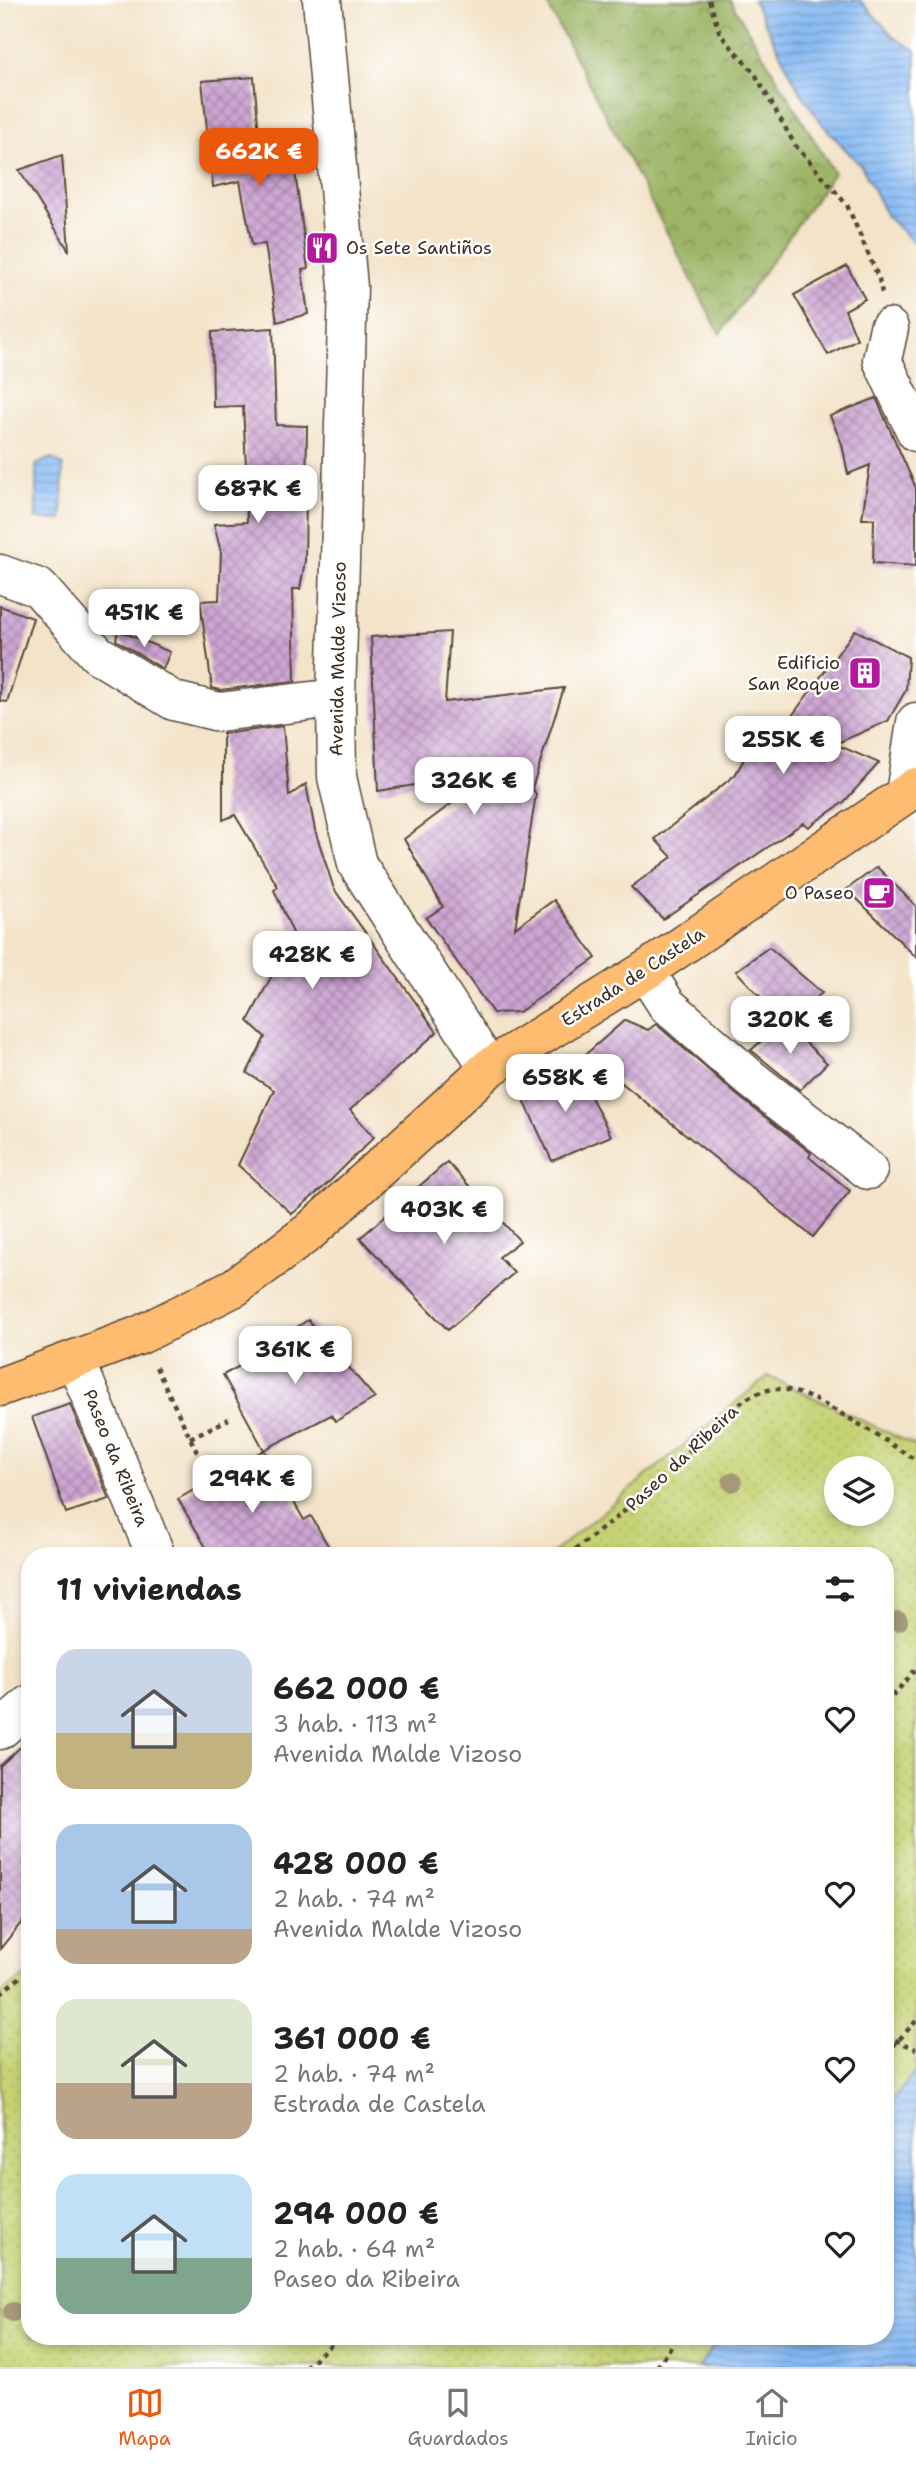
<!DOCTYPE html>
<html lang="es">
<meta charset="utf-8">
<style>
:root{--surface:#fff;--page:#f6f6f6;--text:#222;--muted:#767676;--line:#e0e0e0;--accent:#ea580c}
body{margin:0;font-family:"Shantell Sans",sans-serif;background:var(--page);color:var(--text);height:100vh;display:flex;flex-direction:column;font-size:26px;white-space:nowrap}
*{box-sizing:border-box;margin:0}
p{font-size:23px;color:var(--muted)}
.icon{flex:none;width:38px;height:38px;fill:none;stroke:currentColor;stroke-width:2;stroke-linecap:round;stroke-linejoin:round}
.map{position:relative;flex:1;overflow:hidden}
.drawer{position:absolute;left:21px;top:1547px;width:873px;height:798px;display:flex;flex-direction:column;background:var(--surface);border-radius:28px;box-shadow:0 4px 10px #0003}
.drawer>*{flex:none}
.buttons{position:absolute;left:824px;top:1456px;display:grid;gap:14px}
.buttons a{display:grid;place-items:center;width:70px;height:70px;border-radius:50%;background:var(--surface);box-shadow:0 4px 10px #0003;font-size:35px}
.price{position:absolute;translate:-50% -60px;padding:0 16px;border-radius:14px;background:#fff;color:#222;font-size:23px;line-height:46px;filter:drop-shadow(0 2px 4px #0008)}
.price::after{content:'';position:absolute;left:50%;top:42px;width:21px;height:16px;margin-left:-10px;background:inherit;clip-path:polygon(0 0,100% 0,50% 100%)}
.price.on{background:var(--accent);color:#fff}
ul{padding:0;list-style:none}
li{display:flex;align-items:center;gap:21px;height:175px;padding:0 35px}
li span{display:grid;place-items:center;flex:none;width:196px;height:140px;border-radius:21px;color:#555}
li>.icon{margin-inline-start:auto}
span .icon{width:84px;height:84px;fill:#fffc;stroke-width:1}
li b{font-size:30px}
h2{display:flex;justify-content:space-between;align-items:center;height:84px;padding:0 35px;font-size:30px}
.dock{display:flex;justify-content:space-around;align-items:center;height:98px;border-top:2px solid var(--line);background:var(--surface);font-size:19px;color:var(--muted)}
.dock a{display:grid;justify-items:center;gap:4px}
.dock .on{color:var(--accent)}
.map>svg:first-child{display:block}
.forest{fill:url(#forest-crowns);stroke:#6c7042;stroke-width:2}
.park{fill:url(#park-dots);stroke:#807e49;stroke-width:2;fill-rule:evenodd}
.water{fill:url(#water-rules);stroke:#607289;stroke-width:2}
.building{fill:url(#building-cross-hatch)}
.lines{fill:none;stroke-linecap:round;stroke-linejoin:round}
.minor-casing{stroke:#574638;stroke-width:41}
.major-casing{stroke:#574638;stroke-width:41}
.path{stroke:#574638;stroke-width:4.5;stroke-dasharray:5 5;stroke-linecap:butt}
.minor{stroke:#fff;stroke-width:38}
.major{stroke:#fdbc70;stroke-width:38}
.tree{fill:#a59979}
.labels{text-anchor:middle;stroke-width:5;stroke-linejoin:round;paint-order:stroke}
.poi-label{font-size:18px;fill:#3b2a1e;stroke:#fff;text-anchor:end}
.street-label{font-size:18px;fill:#3b2a1e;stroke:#fff}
</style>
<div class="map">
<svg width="916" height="2367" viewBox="0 0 916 2367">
<defs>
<pattern id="forest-crowns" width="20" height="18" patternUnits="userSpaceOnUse" patternTransform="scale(1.75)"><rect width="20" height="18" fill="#9cb566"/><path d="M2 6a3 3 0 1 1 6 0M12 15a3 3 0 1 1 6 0" fill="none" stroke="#809353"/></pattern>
<pattern id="park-dots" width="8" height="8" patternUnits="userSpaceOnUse" patternTransform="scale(1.75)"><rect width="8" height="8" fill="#c6d374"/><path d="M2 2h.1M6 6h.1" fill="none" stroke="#abb564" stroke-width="1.8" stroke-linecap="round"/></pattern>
<pattern id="water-rules" width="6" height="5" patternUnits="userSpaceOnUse" patternTransform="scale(1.75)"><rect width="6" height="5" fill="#86baf4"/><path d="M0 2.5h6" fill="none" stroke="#6f97c5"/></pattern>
<pattern id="building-cross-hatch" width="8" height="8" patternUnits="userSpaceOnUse" patternTransform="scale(1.75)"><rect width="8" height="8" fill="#cda5d3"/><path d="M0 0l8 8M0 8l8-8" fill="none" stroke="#a887ab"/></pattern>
</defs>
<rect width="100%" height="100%" fill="#fff"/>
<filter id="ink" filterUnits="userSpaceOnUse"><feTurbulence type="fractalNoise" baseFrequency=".0143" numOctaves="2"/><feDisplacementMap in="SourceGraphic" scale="14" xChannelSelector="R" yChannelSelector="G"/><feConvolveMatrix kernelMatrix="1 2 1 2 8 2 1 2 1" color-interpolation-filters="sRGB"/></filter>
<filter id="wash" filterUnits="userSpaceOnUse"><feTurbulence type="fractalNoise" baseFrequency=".00686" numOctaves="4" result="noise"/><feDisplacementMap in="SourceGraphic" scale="28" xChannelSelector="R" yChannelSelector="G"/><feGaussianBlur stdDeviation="1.57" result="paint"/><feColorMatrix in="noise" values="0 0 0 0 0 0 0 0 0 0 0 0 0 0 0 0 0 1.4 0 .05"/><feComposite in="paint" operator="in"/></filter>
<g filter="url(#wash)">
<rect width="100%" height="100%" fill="#f3e3c8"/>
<polygon class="forest" points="545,0 730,0 834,173 720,334"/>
<g class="park">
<path d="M768,1376L916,1446V2070L886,2110V1556H549ZM836,1468H882V1514H836Z"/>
<polygon points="30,1972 30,2336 720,2336 699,2367 0,2367 0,1994"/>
</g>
<g class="water">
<polygon points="753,0 860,0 895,38 916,50 916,245 886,215 862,167 823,125 799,90"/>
<polygon points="51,458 63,465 62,520 36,519 36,465"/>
<polygon points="916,2070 916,2367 699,2367 720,2336 886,2336 886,2110"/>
</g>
<g id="blocks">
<g class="building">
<polygon points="254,77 259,135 267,134 267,167 294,164 308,269 302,270 308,314 277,322 265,244 252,245 240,181 213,187 202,81"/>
<polygon points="62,155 69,251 19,170"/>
<polygon points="847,266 865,299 845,310 857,339 828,355 794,295"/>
<polygon points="273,328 276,425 307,426 305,561 300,589 293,589 295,681 220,690 212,688 200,601 219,600 221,552 214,524 247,522 246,467 243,406 213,407 212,332"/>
<polygon points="876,398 916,488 916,566 873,563 874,519 862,519 870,465 848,474 842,444 830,416"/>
<polygon points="0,606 33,618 7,702 0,701"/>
<polygon points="118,630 170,652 163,669 116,640"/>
<polygon points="855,630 908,657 906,690 888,721 835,744 879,763 844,802 808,827 803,823 663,919 631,887 672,857 655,839 735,775 769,716 786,724"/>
<polygon points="450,632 445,702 564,688 532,788 536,794 515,928 554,900 596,958 519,1012 493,1013 426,918 443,907 404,839 494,772 378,791 371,637"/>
<polygon points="283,726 289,796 306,784 315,830 334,889 437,1032 350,1110 374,1137 325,1186 292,1214 238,1165 274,1090 247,1073 265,1037 248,1021 280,960 301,951 274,890 278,887 235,815 223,820 223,734"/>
<polygon points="877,867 916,906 916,957 847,889"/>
<polygon points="769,947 822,993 784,1022 736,971"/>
<polygon points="625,1020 648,1030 656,1024 737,1095 811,1153 809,1157 850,1191 813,1237 586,1054"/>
<polygon points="784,1022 827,1063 800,1090 751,1050"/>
<polygon points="574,1064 611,1136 552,1161 521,1094"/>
<polygon points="447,1162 520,1241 499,1257 514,1273 448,1330 360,1238"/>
<polygon points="308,1320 375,1398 336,1421 331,1415 264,1450 223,1375 273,1348 270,1344"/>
<polygon points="70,1404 109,1499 66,1513 32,1417"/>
<polygon points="264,1450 304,1520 311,1516 334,1556 211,1556 178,1499"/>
<polygon points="30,1738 30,1912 0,1949 0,1766"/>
</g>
</g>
</g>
<g filter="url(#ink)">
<use href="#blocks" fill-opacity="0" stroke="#574638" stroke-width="2"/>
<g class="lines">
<defs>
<g id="minor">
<polyline points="322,0 348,287 336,698 337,777 357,864 489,1068"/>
<polyline points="889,328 882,360 916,432"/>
<polyline points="0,574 39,588 97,654 174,701 219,712 336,698"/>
<polyline points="905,794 916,722"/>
<polyline points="645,971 667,1005 751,1079 868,1170"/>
<polyline points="76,1361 156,1556"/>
<polyline points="0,1730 30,1704"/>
</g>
<polyline id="major" points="0,1387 140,1335 235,1287 309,1232 489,1068 645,971 916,787"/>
</defs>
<use href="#minor" class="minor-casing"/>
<use href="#major" class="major-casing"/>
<g class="path">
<polyline points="709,0 720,34 755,74 795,145 847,205 879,279 882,293"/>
<polyline points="156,1367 207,1473"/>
<polyline points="190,1438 229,1419"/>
<path d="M567,1556L620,1515L745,1399C755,1395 765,1389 776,1389C807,1386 886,1442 916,1460"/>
<polyline points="886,1704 916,1669"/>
<polyline points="0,1993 30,1970"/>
<polyline points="886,2036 916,2049"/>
<polyline points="886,2054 916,2021"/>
<polyline points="305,2367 341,2336"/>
<polyline points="657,2367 678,2336"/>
</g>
<use href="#minor" class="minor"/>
<use href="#major" class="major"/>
</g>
<g class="tree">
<circle cx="732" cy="1482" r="10"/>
<circle cx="898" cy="1621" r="10"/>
<circle cx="13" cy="2312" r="10"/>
</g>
</g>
<defs>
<symbol id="restaurant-square" viewBox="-11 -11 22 22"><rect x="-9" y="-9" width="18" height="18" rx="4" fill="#b5179e" stroke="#fff"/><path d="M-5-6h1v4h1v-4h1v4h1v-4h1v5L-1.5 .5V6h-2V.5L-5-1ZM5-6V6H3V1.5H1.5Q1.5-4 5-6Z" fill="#fff"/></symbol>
<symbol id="building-square" viewBox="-11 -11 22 22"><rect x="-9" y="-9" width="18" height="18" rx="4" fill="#b5179e" stroke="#fff"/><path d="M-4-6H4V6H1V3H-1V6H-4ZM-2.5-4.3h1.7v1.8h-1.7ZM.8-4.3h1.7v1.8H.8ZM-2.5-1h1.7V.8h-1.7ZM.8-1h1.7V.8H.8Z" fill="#fff"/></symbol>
<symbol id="cafe-square" viewBox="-11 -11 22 22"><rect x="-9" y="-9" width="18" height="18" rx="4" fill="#b5179e" stroke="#fff"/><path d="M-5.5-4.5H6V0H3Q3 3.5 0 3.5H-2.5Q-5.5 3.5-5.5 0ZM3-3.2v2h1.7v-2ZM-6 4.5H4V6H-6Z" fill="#fff"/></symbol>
</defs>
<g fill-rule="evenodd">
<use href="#restaurant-square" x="303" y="229" width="38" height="38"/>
<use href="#building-square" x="846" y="654" width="38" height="38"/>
<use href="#cafe-square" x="860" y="874" width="38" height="38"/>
</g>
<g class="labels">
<g class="poi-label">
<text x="346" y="254" text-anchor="start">Os Sete Santiños</text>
<text x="840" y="669">Edificio<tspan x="840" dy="21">San Roque</tspan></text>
<text x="854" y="899">O Paseo</text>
</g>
<g class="street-label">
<text transform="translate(338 659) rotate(-89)" y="6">Avenida Malde Vizoso</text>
<text transform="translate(633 977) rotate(-33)" y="6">Estrada de Castela</text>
<text transform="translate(116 1458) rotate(68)" y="6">Paseo da Ribeira</text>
<text transform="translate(682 1458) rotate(-43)" y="6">Paseo da Ribeira</text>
</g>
</g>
</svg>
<div class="buttons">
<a><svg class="icon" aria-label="layers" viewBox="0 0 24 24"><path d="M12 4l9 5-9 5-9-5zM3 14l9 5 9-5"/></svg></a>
</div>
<b class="price on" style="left:259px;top:188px">662K €</b>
<b class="price" style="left:258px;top:525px">687K €</b>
<b class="price" style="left:144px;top:649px">451K €</b>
<b class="price" style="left:783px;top:776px">255K €</b>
<b class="price" style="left:474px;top:817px">326K €</b>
<b class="price" style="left:312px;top:991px">428K €</b>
<b class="price" style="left:790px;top:1056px">320K €</b>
<b class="price" style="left:565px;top:1114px">658K €</b>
<b class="price" style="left:444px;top:1246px">403K €</b>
<b class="price" style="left:295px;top:1386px">361K €</b>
<b class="price" style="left:252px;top:1515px">294K €</b>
<section class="drawer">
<h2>11 viviendas<svg class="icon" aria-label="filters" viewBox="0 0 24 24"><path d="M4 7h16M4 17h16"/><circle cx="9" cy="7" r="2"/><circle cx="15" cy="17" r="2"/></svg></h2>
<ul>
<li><span style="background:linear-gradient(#c9d6e8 60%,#c2b280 0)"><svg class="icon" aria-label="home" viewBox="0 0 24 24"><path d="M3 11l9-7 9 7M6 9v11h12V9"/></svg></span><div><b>662 000 €</b><p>3 hab. · 113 m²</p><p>Avenida Malde Vizoso</p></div><svg class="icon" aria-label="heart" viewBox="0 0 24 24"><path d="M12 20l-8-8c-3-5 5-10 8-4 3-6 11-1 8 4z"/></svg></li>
<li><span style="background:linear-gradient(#a9c7e8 75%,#b9a48a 0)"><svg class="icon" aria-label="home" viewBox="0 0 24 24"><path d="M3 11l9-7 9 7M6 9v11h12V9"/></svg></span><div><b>428 000 €</b><p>2 hab. · 74 m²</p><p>Avenida Malde Vizoso</p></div><svg class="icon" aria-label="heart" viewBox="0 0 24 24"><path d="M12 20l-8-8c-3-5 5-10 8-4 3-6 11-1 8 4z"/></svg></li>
<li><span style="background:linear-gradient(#dfe7d0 60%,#b9a48a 0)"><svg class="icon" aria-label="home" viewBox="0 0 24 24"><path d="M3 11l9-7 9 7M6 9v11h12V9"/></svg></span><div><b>361 000 €</b><p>2 hab. · 74 m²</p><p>Estrada de Castela</p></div><svg class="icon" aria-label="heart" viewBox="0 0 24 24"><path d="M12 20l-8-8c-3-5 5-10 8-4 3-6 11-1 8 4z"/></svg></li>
<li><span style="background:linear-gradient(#bfe0f5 60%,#7fa58c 0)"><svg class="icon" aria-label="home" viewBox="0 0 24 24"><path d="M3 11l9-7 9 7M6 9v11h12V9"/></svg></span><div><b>294 000 €</b><p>2 hab. · 64 m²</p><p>Paseo da Ribeira</p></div><svg class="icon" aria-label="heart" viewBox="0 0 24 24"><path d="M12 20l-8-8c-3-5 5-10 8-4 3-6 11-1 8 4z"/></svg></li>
</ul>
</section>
</div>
<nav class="dock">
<a class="on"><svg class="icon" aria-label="map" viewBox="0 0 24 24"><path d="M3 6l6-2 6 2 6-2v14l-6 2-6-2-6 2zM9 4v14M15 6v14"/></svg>Mapa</a>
<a><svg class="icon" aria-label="saved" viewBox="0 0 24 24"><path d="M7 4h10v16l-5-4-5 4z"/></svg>Guardados</a>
<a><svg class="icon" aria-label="home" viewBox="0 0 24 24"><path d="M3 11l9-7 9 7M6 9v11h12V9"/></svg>Inicio</a>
</nav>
